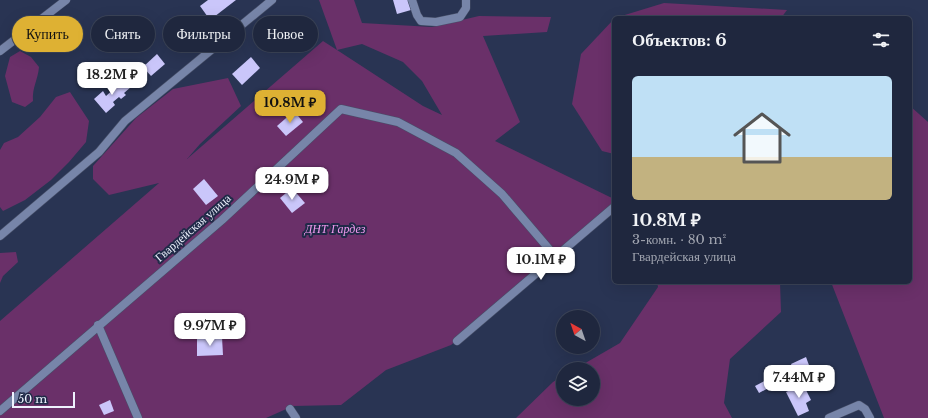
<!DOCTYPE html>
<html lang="ru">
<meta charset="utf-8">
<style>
:root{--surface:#1f273e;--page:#272f45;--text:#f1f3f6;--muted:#a1a5b0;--line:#3c4458;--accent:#deb133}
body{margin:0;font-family:"Libre Baskerville",serif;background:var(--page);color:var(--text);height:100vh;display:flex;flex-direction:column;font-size:15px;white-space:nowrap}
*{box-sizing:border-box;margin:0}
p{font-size:13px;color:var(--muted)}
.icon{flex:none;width:22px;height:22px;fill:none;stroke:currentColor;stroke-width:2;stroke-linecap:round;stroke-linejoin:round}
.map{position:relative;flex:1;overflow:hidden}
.sheet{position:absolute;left:612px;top:16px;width:300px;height:268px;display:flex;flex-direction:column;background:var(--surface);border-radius:6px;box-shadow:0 4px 16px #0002,0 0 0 1px var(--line)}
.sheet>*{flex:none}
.banner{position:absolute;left:12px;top:16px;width:380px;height:36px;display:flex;gap:8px}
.needle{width:26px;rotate:320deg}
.fabs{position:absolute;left:556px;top:310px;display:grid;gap:8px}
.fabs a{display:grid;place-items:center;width:44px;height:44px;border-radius:50%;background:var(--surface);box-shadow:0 4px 16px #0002,0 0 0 1px var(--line);font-size:20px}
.scale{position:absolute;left:12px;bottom:10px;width:63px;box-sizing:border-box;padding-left:4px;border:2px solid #eef2fe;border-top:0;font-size:11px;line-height:14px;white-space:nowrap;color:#eef2fe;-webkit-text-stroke:3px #202a48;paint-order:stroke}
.price{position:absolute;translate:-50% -34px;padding:0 9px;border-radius:8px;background:#fff;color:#222;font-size:13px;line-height:26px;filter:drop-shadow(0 1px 2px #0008)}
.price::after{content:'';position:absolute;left:50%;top:24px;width:12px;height:9px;margin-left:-6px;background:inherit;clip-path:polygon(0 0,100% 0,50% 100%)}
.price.on{background:var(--accent);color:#111}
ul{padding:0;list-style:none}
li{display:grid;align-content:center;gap:8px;height:212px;padding:0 20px}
li span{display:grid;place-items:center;height:124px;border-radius:6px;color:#555}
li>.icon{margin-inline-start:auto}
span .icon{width:72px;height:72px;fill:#fffc;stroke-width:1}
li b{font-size:17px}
h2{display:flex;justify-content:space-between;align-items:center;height:48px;padding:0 20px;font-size:17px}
.pill{padding:0 14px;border-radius:18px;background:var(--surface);box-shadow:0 4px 16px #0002,0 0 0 1px var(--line);font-size:14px;line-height:36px}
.pill.on{background:var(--accent);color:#111}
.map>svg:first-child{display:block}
.green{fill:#6a3069;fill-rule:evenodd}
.building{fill:#cac6fa}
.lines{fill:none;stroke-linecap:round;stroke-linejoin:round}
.street-casing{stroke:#474f68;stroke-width:9}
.street{stroke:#7785a9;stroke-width:8}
.labels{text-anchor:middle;stroke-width:4;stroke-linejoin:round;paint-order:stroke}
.street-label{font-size:12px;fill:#eef2fe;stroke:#202a48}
.park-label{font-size:12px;font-style:italic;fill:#f39bf0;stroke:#202a48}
</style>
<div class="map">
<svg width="928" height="418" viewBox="0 0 928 418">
<rect width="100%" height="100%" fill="#293453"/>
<g class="green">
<path d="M319,0H354L362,23L432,27L479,16L551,17L547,32L483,36L520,122L495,141L614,199V205L451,345L386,370L341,405L293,406L266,418H0V321L159,183L109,195L93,179V166L136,118L173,89L228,78L241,106L200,144L187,159L323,41L337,50ZM362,44L403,62L422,81L442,115L423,106L337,50Z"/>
<polygon points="664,3 787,10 781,18 615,18"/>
<polygon points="614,19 614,154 602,151 572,104 581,54"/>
<path d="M20,51L31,57L39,67C38,80 32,87 33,101L25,107L12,102L5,76L10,57Z"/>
<polygon points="70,92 89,121 86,142 69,162 51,180 25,200 3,211 0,207 0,150 4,143 18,137 40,117 56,97"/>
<polygon points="910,106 928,122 928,418 884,418 831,282 910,282"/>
<polygon points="16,252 18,262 3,276 0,283 0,253"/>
<polygon points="657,282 780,282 781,312 730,359 724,403 732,418 516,418 553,382 563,376 563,399 593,399 593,369 575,369 620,343 658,287"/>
</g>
<g class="building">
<polygon points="208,0 236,0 210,20 200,6"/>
<polygon points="393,0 408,0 411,10 397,14"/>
<polygon points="60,19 67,27 60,34 53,26"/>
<polygon points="157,54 165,64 151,76 143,67"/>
<polygon points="251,57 260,68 242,85 232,74"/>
<polygon points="125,79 131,87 124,93 126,95 121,99 119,97 113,102 115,105 106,113 94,99 103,91 106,96"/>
<polygon points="294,111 303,122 286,136 277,126"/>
<polygon points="204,179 218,196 206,205 193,189"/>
<polygon points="292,188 305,203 292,213 280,198"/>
<polygon points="222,337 223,355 197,356 197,338"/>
<polygon points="806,357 810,368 795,374 791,364"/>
<polygon points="770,378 774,385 759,393 755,386"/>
<polygon points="803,384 811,400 806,403 809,411 798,416 786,392"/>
<polygon points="110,400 114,411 104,415 99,405"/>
</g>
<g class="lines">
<defs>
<g id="street">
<polyline points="412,0 417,15 421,21 436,22 460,17 466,8 466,0"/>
<polyline points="0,51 66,0"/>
<polyline points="0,236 99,152 125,121 272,0"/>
<polyline points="98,325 138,418"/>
<polyline points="457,341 614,207"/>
<polyline points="290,409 296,418"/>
<polyline points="0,411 222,220 341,109 398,122 456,153 502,194 555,256"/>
<polyline points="829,418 859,405 865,409 870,418"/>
</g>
</defs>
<use href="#street" class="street-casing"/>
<use href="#street" class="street"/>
</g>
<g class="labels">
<g class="street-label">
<text transform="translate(193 228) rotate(-41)" y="4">Гвардейская улица</text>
</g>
<g class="park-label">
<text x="335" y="233">ДНТ Гардез</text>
</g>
</g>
</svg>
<div class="fabs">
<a><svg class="needle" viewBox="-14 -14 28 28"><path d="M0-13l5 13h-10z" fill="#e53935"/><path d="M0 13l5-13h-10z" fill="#a1a5b0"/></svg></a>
<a><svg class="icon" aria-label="layers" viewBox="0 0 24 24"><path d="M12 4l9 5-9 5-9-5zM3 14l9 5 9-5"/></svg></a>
</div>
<div class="scale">50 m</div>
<b class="price" style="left:112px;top:96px">18.2M ₽</b>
<b class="price on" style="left:290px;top:124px">10.8M ₽</b>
<b class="price" style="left:292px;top:201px">24.9M ₽</b>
<b class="price" style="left:541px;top:281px">10.1M ₽</b>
<b class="price" style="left:210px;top:347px">9.97M ₽</b>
<b class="price" style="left:799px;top:399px">7.44M ₽</b>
<div class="banner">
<a class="pill on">Купить</a>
<a class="pill">Снять</a>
<a class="pill">Фильтры</a>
<a class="pill">Новое</a>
</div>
<section class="sheet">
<h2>Объектов: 6<svg class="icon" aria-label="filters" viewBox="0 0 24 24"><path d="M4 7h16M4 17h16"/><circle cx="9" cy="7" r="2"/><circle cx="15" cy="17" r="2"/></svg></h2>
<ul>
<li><span style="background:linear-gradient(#bfe0f5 65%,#c2b280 0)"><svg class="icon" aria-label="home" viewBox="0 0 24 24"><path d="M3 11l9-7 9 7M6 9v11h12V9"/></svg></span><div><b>10.8M ₽</b><p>3-комн. · 80 m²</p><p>Гвардейская улица</p></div></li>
</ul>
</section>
</div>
